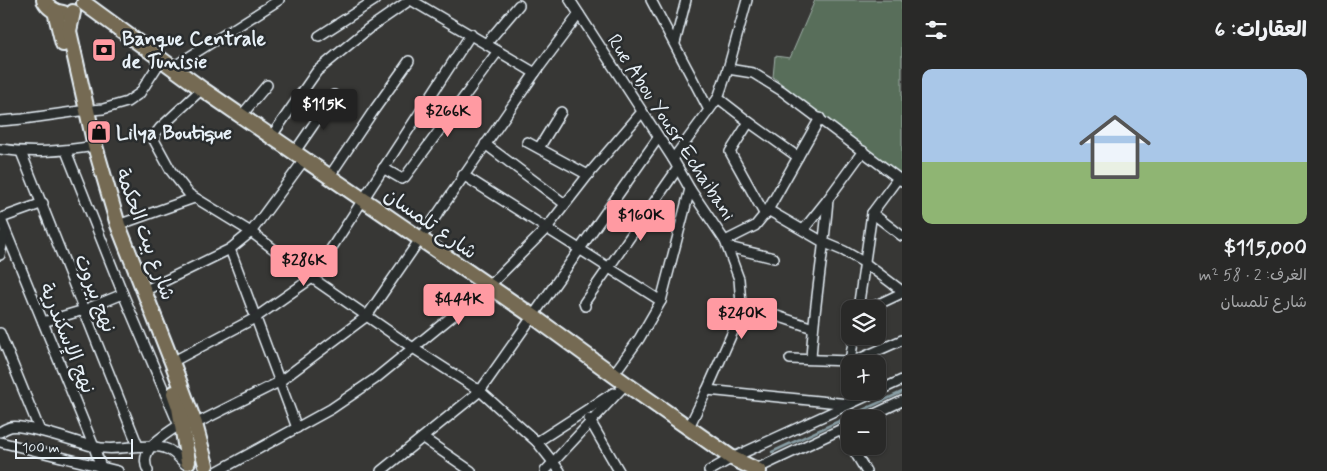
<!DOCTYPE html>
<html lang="ar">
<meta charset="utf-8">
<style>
:root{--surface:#292928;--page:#313130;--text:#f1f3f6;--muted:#a5a6a8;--line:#454545;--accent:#ff9aa2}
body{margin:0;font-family:Mynerve,"Playpen Sans Arabic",sans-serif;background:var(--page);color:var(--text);direction:rtl;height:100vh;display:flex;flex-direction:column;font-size:19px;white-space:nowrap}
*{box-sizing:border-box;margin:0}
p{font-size:16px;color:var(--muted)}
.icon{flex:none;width:28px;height:28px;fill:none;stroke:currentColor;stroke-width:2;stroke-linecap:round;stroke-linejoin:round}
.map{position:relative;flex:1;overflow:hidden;direction:ltr}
.side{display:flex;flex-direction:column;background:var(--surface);width:425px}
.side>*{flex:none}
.buttons{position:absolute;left:841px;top:300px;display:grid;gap:10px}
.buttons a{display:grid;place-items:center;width:45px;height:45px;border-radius:10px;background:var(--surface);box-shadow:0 1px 4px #0004,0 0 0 1px var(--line);font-size:25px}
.scale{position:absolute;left:15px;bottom:12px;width:118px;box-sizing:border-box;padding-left:5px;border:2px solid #e8f1f8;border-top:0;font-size:14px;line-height:18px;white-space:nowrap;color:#e8f1f8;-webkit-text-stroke:4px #2a2d2e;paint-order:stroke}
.price{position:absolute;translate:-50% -42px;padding:0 11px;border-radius:5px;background:var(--accent);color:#111;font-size:16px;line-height:32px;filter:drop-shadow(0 1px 2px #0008)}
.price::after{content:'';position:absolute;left:50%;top:30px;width:15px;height:11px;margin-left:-8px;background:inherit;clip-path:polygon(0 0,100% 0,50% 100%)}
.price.current{background:#222;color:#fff}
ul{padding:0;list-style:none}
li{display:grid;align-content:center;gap:10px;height:265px;padding:0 20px}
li+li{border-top:1px solid var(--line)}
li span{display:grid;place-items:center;height:155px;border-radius:10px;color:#555}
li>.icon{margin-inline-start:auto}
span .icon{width:90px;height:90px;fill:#fffc;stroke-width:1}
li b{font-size:21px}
h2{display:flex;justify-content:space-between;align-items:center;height:60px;padding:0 20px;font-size:21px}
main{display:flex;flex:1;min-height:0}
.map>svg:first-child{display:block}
.green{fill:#596e5a;stroke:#a0b0a9}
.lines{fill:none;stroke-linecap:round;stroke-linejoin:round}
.stream{stroke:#899ea5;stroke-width:2.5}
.street-casing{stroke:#e8f1f8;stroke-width:12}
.primary-casing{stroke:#e8f1f8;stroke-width:18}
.street{stroke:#2a2d2e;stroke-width:9}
.primary{stroke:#746b52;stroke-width:14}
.labels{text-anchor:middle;stroke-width:5;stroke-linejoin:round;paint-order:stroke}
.poi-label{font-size:20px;font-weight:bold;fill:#e8f1f8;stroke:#2a2d2e;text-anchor:start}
.street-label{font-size:20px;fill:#e8f1f8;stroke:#2a2d2e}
</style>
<main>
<section class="side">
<h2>العقارات: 6<svg class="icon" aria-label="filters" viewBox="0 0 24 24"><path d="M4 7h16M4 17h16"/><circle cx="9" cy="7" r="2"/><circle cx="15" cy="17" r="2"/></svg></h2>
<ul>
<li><span style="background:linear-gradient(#a9c7e8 60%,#8fb573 0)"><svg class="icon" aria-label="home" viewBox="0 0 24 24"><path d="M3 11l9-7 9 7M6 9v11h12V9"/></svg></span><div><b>$115,000</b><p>الغرف: 2 · 58 m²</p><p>شارع تلمسان</p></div></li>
</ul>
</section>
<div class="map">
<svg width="902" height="471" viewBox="0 0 902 471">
<rect width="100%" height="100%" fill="#373735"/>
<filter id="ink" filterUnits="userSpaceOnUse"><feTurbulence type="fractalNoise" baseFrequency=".02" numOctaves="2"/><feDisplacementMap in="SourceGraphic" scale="10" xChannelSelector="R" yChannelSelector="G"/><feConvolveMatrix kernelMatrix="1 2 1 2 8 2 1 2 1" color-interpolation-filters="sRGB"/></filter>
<g filter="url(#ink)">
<polygon class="green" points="815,0 902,0 902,178 773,77 775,56 790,58"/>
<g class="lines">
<polyline class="stream" points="772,452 902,392"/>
<defs>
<g id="street">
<polyline points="411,0 535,73"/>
<polyline points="570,0 673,159 690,189 725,241 739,279 741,304 738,320 707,390 689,427"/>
<polyline points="651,0 709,110"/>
<polyline points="319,36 375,0"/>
<polyline points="675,43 686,0"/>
<polyline points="486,44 519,5"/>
<polyline points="173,67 279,0"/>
<polyline points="728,69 753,73 782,91 902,181"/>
<polyline points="202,89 160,128 156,133 154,140 171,171 189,194 251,232 312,278 413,348 480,391 537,442 560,471"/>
<polyline points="718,98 749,122 798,157"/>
<polyline points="241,116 267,85"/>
<polyline points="0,121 23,119 80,111 103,109 127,102 140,93 162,59"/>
<polyline points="749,122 730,152 765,215"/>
<polyline points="271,137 317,71 368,29 410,0"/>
<polyline points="527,142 588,175"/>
<polyline points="485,144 565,204"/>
<polyline points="539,148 561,112"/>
<path d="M0,149C33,154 62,151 95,146"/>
<polyline points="66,151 123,294 177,421"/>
<polyline points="21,152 138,446"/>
<polyline points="294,153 334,95"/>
<polyline points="673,159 718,98 728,69 747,0"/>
<polyline points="383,168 402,179 405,177 498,51"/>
<polyline points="463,175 661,301"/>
<polyline points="329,177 372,113 409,61"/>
<polyline points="43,203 4,217 1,220 2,222 94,447 101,467 101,471"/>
<polyline points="768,210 825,243 844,251 865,263 902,291"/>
<polyline points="872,213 902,236"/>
<polyline points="118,225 194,198"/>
<polyline points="804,229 828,199 863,151"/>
<polyline points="725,241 755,226 768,210 820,118"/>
<polyline points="728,247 774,258"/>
<polyline points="230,249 297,428"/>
<polyline points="0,255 5,231"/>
<polyline points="144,291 230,249 251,232 304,160"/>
<polyline points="741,304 813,328"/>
<polyline points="585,306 584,303 678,168"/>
<polyline points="858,309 872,213 898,178"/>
<polyline points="868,309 902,293"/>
<polyline points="43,322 84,310 123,294"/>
<polyline points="0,333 40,431"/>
<polyline points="790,359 850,361 861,358 902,340"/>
<path d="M811,359C814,305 824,252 828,199"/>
<polyline points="850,361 854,336"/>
<polyline points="172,362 255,318 312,278 471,34"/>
<polyline points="613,375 639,339 661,301 690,189"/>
<polyline points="707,390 849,404"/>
<polyline points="589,419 619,471"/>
<polyline points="864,419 902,401"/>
<polyline points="195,424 279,382 367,316 535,73 579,14"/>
<polyline points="841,429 850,444"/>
<path d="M0,432C3,430 7,428 10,427C23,423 76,442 92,446C116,453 140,442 164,448C173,450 179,458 185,464"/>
<polyline points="423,438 471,471"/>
<polyline points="0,442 118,471"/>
<polyline points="537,442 613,393"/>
<polyline points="851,446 866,471"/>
<path d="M148,471C137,449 164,436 179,425"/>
<polyline points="218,471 331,409 375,379 488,287 546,229 588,175 642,112"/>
<polyline points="381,471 480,391 658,138"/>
<polyline points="545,471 626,384"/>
<polyline points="709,471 732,458 902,380"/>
<polyline points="752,471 850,425"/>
</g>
<g id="primary">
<path d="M44,0C48,8 55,12 63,13"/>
<polyline points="84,3 202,89 534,317 626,384 732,458 759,471"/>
<polyline points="55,11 63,44"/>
<polyline points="73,12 69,31 95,146 118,225 172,362 195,424 206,465"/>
<polyline points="174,393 179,407 188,462"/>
</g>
</defs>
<use href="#street" class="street-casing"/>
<use href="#primary" class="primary-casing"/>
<use href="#street" class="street"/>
<use href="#primary" class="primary"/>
</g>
</g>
<defs>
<symbol id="bank-square" viewBox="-11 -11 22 22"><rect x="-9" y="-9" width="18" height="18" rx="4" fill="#ff9aa2" stroke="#2a2d2e"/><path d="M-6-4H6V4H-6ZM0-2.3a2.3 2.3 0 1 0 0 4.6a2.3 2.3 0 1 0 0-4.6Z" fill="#111"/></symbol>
<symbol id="shop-square" viewBox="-11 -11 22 22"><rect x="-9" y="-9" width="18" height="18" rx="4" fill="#ff9aa2" stroke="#2a2d2e"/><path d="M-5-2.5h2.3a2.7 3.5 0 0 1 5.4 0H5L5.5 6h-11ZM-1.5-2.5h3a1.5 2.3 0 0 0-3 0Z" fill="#111"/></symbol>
</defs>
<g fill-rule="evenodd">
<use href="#bank-square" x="90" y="36" width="28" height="28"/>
<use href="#shop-square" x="85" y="118" width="28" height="28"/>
</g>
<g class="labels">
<g class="poi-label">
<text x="122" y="45">Banque Centrale<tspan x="122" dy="23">de Tunisie</tspan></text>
<text x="116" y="139">Lilya Boutique</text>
</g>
<g class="street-label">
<text transform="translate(672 127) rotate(57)" y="7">Rue Abou Yousr Echaibani</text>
<text transform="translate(431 223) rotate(35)" y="7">شارع تلمسان</text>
<text transform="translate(146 234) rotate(70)" y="7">شارع بيت الحكمة</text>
<text transform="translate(96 293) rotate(69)" y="7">نهج بيروت</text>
<text transform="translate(68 338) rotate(68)" y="7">نهج الإسكندرية</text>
</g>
</g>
</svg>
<div class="buttons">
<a><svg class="icon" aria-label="layers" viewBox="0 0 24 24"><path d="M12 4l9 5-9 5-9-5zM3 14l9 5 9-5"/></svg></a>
<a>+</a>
<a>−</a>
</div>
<div class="scale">100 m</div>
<b class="price current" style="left:324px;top:131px">$115K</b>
<b class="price" style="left:448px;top:138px">$266K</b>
<b class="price" style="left:641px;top:242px">$160K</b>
<b class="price" style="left:304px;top:287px">$286K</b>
<b class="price" style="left:459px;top:326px">$444K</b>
<b class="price" style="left:742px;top:340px">$240K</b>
</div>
</main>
